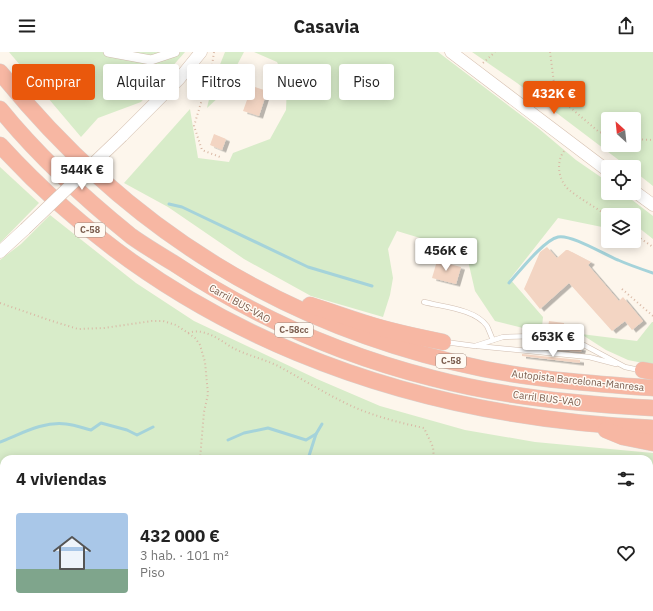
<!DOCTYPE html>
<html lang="es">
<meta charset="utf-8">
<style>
:root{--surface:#fff;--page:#f2f2f2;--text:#222;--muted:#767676;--accent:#ea580c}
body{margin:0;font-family:"IBM Plex Sans",sans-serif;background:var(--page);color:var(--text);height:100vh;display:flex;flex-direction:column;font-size:15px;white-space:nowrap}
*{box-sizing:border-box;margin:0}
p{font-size:13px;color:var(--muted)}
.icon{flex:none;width:22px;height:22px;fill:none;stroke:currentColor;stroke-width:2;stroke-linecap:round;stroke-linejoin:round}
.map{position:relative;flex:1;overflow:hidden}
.sheet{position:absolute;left:0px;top:403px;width:653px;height:156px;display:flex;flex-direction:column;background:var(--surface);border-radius:12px 12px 0 0;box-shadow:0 2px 10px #0003}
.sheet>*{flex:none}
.banner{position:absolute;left:12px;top:12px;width:400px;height:36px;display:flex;gap:8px}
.needle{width:26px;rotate:333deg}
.fabs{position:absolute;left:601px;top:60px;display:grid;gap:8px}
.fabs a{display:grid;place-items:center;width:40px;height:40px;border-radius:4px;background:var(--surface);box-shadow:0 2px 10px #0003;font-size:20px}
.price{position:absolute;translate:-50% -34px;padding:0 9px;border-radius:4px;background:#fff;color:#222;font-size:13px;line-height:26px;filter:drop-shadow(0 1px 2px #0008)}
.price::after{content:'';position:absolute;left:50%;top:24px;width:12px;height:9px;margin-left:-6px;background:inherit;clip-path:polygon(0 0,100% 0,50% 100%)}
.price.current{background:var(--accent);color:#fff}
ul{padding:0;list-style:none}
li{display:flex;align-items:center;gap:12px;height:100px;padding:0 16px}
li span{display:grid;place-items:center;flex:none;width:112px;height:80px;border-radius:4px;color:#555}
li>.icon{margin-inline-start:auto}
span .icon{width:48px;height:48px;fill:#fffc;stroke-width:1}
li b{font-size:17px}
h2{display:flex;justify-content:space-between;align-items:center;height:48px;padding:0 16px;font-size:17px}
.chip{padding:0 14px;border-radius:4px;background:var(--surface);box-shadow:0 2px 10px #0003;font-size:14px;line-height:36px}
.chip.current{background:var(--accent);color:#fff}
header{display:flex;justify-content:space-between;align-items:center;height:52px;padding:0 16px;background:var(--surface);font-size:18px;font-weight:800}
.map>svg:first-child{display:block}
.green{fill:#d8ecc9;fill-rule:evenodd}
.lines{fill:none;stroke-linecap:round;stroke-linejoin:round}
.stream{stroke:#a5d3da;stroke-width:3}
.building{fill:#f3d5c3;filter:url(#shadow)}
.lane-casing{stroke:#d1beb0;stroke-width:5.5}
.street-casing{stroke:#d1beb0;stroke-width:10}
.secondary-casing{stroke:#d6c0b0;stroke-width:13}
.highway-casing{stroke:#dad1cd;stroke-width:17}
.path{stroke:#d9b8a5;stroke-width:2;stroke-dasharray:1 3;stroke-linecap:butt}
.lane{stroke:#fff;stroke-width:4.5}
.street{stroke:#fff;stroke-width:9}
.secondary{stroke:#fff;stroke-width:12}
.highway{stroke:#f7b7a3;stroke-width:16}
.secondary-bridge-casing{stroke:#d6c0b0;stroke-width:13;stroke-linecap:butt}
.secondary-bridge{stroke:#fff;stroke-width:12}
.labels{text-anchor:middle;stroke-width:3;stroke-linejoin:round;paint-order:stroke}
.shield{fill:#fffaf3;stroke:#a28b7f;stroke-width:1}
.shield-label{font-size:9px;font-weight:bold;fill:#7a5c4d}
.street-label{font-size:10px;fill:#7a5c4d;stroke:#fffaf3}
</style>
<header><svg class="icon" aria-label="menu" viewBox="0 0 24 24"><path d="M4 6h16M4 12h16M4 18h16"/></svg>Casavia<svg class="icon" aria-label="share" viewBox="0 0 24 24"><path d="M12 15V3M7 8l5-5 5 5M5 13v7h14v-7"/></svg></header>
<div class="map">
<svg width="653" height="559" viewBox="0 0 653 559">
<defs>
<filter id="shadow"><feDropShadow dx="4" dy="2.5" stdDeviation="0" flood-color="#0004"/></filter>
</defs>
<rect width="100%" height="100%" fill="#fdf6ec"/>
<g class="green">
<polygon points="9,0 185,0 141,50 98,66 81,85"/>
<polygon points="225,0 244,0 221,43 207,56 213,30"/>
<polygon points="254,0 438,0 538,76 576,108 608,130 608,141 623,141 653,164 653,187 634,172 634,163 608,163 607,176 558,166 510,227 543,265 542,275 523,276 495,269 475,239 466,200 397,179 388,197 393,226 390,243 383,265 311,244 244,207 168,155 124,131 190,57 198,106 229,110 233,101 270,87 286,58 287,31 277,10"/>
<path d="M472,0H653V134L634,119V115H628L517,31ZM608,67H634V93H608Z"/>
<polygon points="0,115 39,151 0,191"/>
<path d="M50,163L136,231L194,269L317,327L380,354L465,378L535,390L653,401V559H0V208L21,192ZM4,407H649V555H4Z"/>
<polygon points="652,270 653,270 653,313 628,308 606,298 581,282 637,289"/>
</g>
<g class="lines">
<g class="stream">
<polyline points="169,152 182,155 308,215 372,234"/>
<path d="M509,231C519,220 544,188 558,185C571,182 605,203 618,208C629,213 641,217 653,221"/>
<polyline points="228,388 244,381 268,376 306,388 316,382"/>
<path d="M0,390C21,382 43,369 66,372C75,373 83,376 91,378L101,371L127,378L137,383L153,375"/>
<polyline points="308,407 316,382 322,372"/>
<polyline points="287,559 289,555"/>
</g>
</g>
<g class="building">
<polygon points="252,34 267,39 259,64 243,59"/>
<polygon points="214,82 226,87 222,98 210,93"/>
<polygon points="547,195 557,206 566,198 568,198 591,210 588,213 619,249 623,245 643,269 632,278 625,269 612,279 569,231 540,257 524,237 540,200"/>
<polygon points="437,209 461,215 456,232 432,226"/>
<polygon points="549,269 564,271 563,284 547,282"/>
<polygon points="524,289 546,291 547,289 562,291 562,293 581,296 582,296 581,300 523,295"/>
<polygon points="522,302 580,308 580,311 522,304"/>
</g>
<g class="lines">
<defs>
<g id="lane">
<path d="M424,250C443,255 475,257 487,274C489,278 491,284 493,288"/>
<polyline points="445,290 475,294 503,285 538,284 565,288 582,292 625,315 639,318"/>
<polyline points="477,294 589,305 616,312"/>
</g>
<polyline id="street" points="108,0 151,8 175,0"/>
<g id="secondary">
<polyline points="451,0 608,119"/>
<polyline points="122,84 179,27 201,0"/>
<polyline points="634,139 653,153"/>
<polyline points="0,200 25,177"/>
</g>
<g id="highway">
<path d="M0,20C127,178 286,276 484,317C540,328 597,332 653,336"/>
<path d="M0,57C38,104 84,146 131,184C145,194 160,203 175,212C253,264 341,303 432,326C504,345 579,352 653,356"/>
<path d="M0,93C172,281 403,365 653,376"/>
<path d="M310,253C329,259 349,266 368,272C393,280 418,285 443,290"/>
<polyline points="643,318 653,320"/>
<polyline points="606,378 623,385 653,391"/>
</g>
</defs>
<use href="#lane" class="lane-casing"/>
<use href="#street" class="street-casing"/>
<use href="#secondary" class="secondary-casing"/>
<use href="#highway" class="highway-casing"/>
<g class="path">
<polyline points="214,0 212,14 194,74 202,98 220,105"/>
<polyline points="550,0 554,31 565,51 599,80 608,82"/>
<polyline points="483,11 495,0"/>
<polyline points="634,87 653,88"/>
<path d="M564,99C556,110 558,127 568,137C580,147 595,155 608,164"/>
<polyline points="634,182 653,195"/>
<polyline points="622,237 653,264"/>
<polyline points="0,251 52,269 78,277 104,276 152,269 163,269 176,273 188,281 195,286 200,293 205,310 208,342 204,360 200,407"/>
<path d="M188,281C206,275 220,289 235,297C249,304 264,307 278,314C304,328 329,344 356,356C377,365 401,371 424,376L433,395L434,407"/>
<polyline points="0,472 4,472"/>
<polyline points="357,555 358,559"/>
<polyline points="482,555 483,559"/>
<polyline points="210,559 211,555"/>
<polyline points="384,559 386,555"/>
<polyline points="536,559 538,555"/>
<polyline points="601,559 602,555"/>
</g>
<use href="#lane" class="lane"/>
<use href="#street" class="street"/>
<use href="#secondary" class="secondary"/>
<use href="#highway" class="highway"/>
<defs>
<polyline id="secondary-bridge" points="25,177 122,84"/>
</defs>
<use href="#secondary-bridge" class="secondary-bridge-casing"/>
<use href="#secondary-bridge" class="secondary-bridge"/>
</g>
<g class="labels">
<g class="shield">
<rect x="75" y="171" width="30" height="14" rx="3"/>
<rect x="275" y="271" width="38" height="14" rx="3"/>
<rect x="436" y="302" width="30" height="14" rx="3"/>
</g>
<g class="shield-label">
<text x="90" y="181">C-58</text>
<text x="294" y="281">C-58cc</text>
<text x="451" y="312">C-58</text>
</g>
<g class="street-label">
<text transform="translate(240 251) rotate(29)" y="4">Carril BUS-VAO</text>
<text transform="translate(578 328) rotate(6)" y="4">Autopista Barcelona-Manresa</text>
<text transform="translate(547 346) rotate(7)" y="4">Carril BUS-VAO</text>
</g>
</g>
</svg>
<div class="fabs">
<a><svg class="needle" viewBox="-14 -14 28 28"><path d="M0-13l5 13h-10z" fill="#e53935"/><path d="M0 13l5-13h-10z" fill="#767676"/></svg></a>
<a><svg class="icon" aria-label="locate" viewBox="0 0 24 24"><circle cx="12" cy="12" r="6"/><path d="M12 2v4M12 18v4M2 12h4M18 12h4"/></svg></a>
<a><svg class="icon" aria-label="layers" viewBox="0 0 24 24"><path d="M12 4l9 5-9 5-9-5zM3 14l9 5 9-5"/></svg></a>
</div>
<b class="price current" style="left:554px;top:63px">432K €</b>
<b class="price" style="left:82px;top:139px">544K €</b>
<b class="price" style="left:446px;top:220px">456K €</b>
<b class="price" style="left:553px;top:306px">653K €</b>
<div class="banner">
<a class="chip current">Comprar</a>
<a class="chip">Alquilar</a>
<a class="chip">Filtros</a>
<a class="chip">Nuevo</a>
<a class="chip">Piso</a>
</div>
<section class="sheet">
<h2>4 viviendas<svg class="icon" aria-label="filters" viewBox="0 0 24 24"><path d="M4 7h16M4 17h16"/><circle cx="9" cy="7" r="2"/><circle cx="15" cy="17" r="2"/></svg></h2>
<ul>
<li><span style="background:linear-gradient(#a9c7e8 70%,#7fa58c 0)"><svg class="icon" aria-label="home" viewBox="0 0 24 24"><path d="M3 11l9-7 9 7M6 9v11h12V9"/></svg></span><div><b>432 000 €</b><p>3 hab. · 101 m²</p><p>Piso</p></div><svg class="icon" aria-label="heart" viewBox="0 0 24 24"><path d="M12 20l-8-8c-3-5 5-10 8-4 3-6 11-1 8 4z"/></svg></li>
</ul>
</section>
</div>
